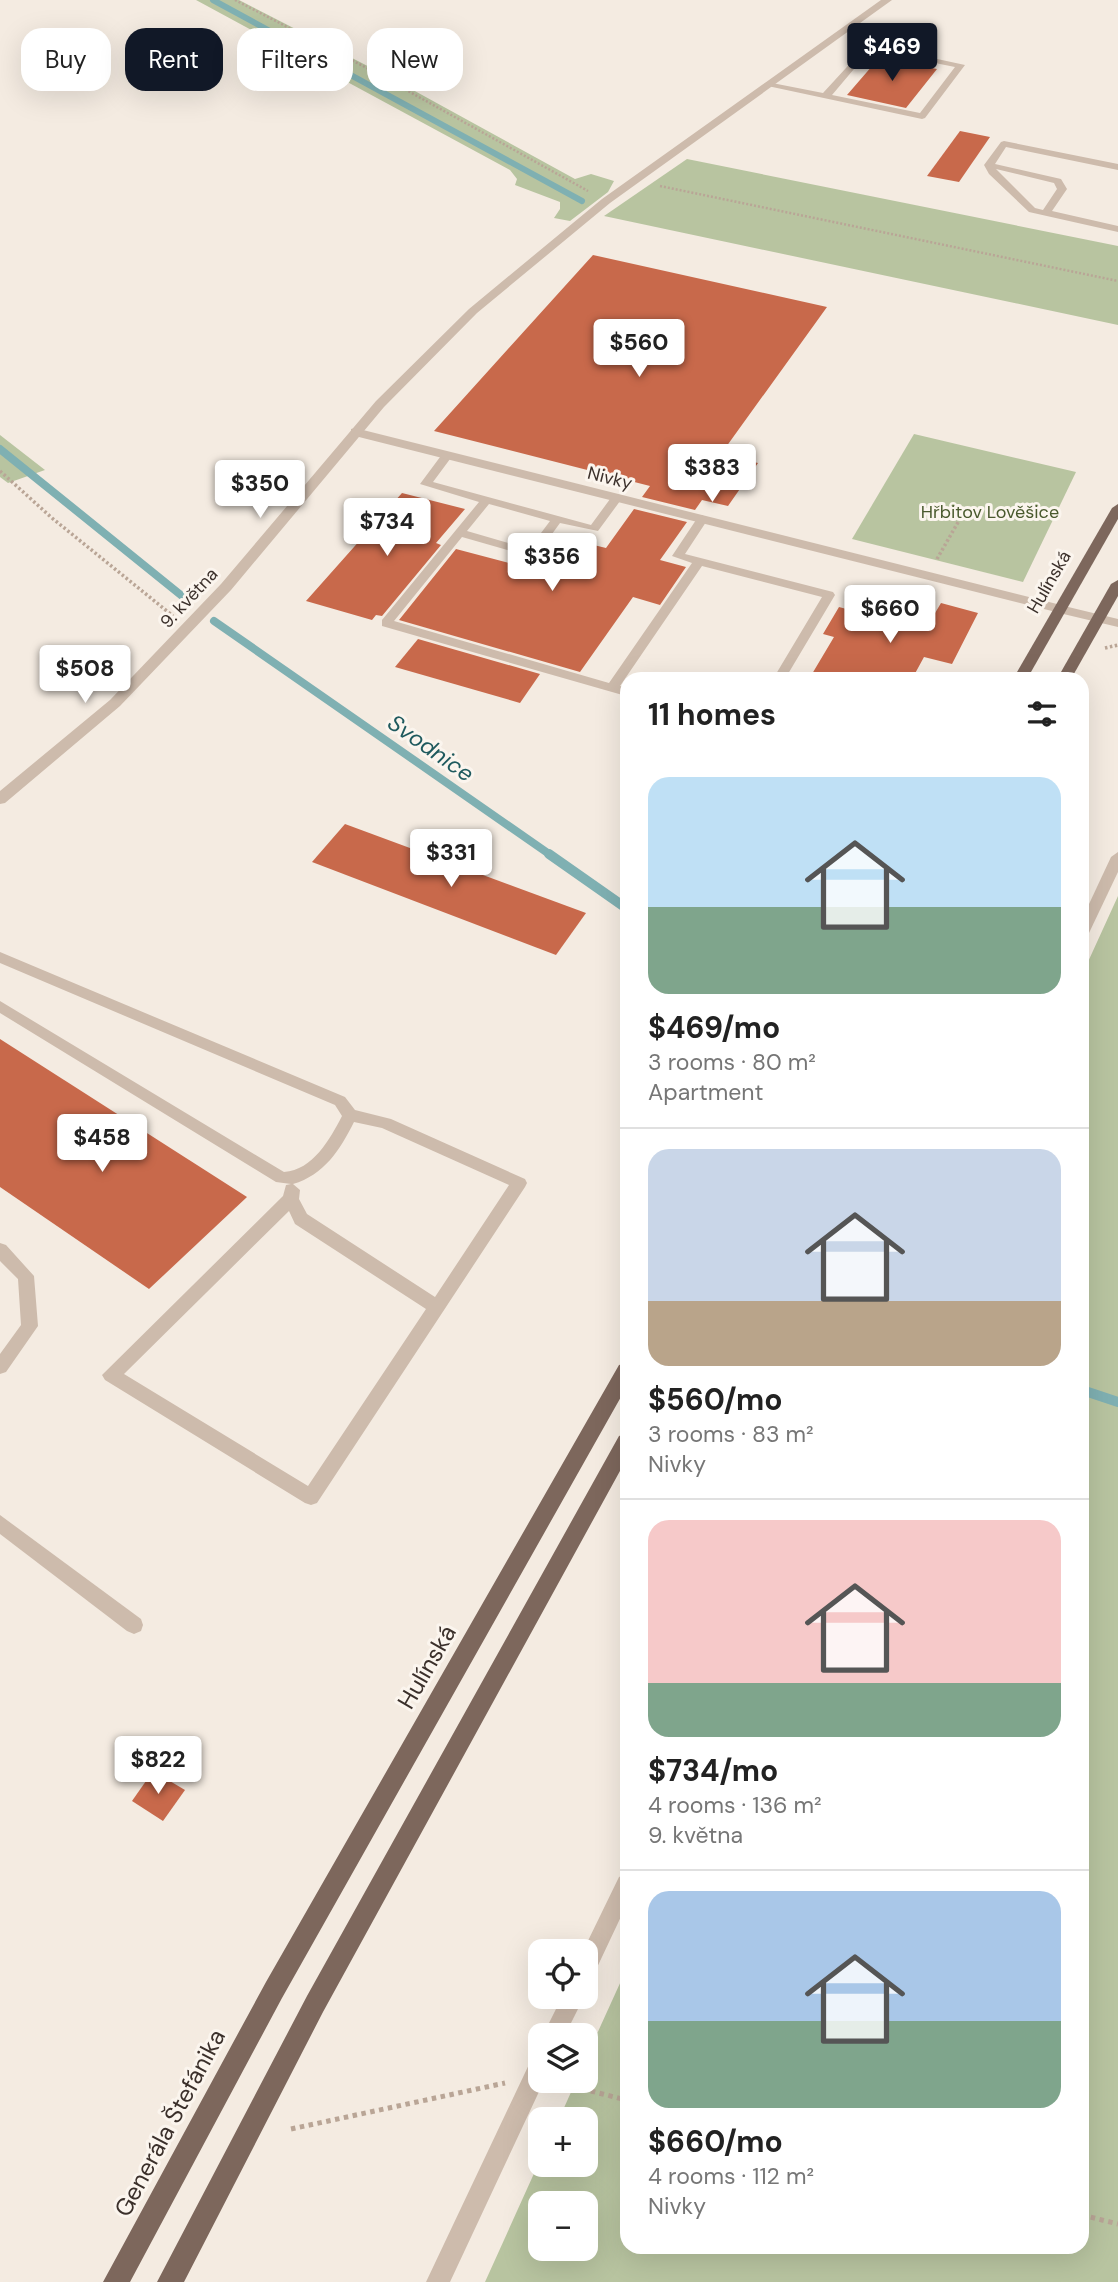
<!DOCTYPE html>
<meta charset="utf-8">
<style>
:root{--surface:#fff;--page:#f2f2f2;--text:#222;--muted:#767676;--line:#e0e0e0;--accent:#111827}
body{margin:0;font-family:"DM Sans",sans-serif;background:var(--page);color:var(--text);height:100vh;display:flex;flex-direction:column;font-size:26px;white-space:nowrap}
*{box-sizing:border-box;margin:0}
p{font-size:23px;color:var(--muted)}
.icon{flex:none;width:38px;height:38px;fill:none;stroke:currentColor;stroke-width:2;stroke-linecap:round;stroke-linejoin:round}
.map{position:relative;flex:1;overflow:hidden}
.drawer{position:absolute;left:620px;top:672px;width:469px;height:1582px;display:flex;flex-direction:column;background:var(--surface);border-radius:21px;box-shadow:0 7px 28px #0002}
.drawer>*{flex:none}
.guide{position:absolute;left:21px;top:28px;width:494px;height:63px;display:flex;gap:14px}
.tools{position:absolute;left:528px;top:1939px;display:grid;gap:14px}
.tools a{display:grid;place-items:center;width:70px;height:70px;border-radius:14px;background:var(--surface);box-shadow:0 7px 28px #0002;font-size:35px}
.price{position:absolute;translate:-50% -60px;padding:0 16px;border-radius:7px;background:#fff;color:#222;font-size:23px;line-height:46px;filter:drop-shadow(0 2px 4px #0008)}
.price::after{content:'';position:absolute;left:50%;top:42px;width:21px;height:16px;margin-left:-10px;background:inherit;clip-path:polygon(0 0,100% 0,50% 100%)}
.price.current{background:var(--accent);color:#fff}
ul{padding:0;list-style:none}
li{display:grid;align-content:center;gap:14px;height:371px;padding:0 28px}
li+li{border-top:2px solid var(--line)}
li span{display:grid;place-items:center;height:217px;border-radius:21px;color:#555}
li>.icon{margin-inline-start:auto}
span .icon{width:126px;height:126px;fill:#fffc;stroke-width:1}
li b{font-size:30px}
h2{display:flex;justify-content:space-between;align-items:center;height:84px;padding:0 28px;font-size:30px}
.tag{padding:0 24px;border-radius:21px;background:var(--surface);box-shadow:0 7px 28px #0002;font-size:24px;line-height:63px}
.tag.current{background:var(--accent);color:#fff}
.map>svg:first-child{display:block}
.green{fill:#b8c4a0;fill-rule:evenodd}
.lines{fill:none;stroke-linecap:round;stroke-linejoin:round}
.stream-far2{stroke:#7fb0b2;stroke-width:6}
.stream-far1{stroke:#7fb0b2;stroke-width:8}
.stream{stroke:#7fb0b2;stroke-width:10}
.building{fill:#c8694b}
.path-far2{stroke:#b9a596;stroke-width:2.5;stroke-dasharray:2 2;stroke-linecap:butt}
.path-far1{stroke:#b9a596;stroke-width:3.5;stroke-dasharray:2.5 2.5;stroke-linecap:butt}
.path{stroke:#b9a596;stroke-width:5;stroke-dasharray:4.5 4.5;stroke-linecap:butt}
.service{fill:#cdbbac;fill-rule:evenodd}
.minor{fill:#cdbbac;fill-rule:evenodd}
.tertiary{fill:#cdbbac;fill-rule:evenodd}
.primary{fill:#7d675c;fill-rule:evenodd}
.labels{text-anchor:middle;stroke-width:6;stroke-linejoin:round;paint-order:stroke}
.far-street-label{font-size:18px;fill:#3b302b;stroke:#fbf5ee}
.far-park-label{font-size:18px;fill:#4a5a2e;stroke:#fbf5ee}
.water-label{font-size:23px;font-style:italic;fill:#1f5a5e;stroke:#fbf5ee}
.near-street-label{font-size:24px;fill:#3b302b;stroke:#fbf5ee}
</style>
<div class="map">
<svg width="1118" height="2282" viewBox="0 0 1118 2282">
<rect width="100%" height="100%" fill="#f4ebe1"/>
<g class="green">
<polygon points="196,0 239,0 393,79 575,179 591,174 614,181 608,192 570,221 554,218 560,209 560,202 515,185 517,179 510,170"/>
<polygon points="687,159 1118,246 1118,325 604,216"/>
<polygon points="914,434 1076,472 1023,582 852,539"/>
<polygon points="0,435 45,470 8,483 0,477"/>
<path d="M1118,896V2282H485L541,2158V2165H586V2119H559L576,2081H586V2058L626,1970V2247H1082V975ZM541,2203H586V2249H541Z"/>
</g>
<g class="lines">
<polyline class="stream-far2" points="213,0 582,201"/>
<g class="stream-far1">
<polyline points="0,449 187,600"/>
<polyline points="214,621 552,856"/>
</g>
<g class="stream">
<polyline points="549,854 626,908"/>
<polyline points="1082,1390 1118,1402"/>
</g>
</g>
<g class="building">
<polygon points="879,58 915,65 937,69 906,108 847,95"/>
<polygon points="960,131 990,137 959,182 927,176"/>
<polygon points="593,255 827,307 721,454 758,463 728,506 702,500 695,510 642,497 650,486 434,431"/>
<polygon points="402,493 465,509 436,543 441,545 382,616 376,615 372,620 306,601"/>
<polygon points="634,509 687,522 660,560 686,567 660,605 633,597 580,672 399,620 456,549 540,571 565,538 606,548"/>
<polygon points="941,603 978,613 952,664 924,657 912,679 809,679 834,637 823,634 839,607 925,630"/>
<polygon points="418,639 540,674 520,703 395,667"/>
<polygon points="345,824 586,913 556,955 312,862"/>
<polygon points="0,1039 247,1197 149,1289 0,1187"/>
<polygon points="153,1771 185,1790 163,1821 132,1801"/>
</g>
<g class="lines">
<g class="path-far2">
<polyline points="235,0 363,66 588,191"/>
<polyline points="660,186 1118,281"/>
</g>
<g class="path-far1">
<polyline points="0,471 52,518 173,616"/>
<polyline points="937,559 965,510"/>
<polyline points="1105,648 1118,645"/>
</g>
<g class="path">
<polyline points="556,2082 626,2100"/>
<polyline points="291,2129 505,2083"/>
<polyline points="1082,2215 1118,2224"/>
</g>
<g class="service">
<path d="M868,44L965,65L925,118L922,119L763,85L767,82L823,93ZM870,50L955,67L920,113L832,95Z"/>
<path d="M1004,141L1118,164V170L1006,147L995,164L1061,179L1067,189L1052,211L1118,226V232L1029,212L989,174L984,165L1001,142ZM996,169L1054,183L1057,189L1043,210L1035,208Z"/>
<path d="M447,452L453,455L433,482L591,525L613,495L617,494L623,497L598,531L560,523L536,556L532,557L462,537L394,621L609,683L692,563L672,556L698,517L702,515L708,519L685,554L833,592L835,595L785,679H773L822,597L702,566L620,686L626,688V696L382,626V620L479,502L420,484L443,453ZM489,504L550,521L529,549L467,531Z"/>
<polygon points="1118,852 1118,872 1089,933 1082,938 1082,919 1111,857"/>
<path d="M0,952L345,1097L355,1110L391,1119L525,1179L527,1183L525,1187L317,1503L311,1505L305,1503L105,1380L102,1375L283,1196L286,1185L291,1184L276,1182L0,1013V1001L284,1172C313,1170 330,1139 342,1116L335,1105L0,963ZM354,1122L382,1128L509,1185L435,1297L307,1214L299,1199L300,1190L293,1184C324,1175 340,1150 354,1122ZM289,1211L295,1224L426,1309L308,1486L124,1374Z"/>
<polygon points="0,1243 6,1245 34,1276 38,1326 6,1372 0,1374 0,1354 21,1325 18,1279 0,1261"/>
<polygon points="0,1515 141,1619 143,1625 141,1631 134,1634 127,1631 0,1534"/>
<polygon points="626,1874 626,1906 593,1976 586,1979 586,1951 583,1951 619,1877"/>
<polygon points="562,1997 584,1997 565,2035 543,2035"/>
<polygon points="541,2053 541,2081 544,2081 450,2282 426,2282 533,2056"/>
</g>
<polygon class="minor" points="355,428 1065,606 1067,609 1060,613 351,435 351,429"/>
<g class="tertiary">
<polygon points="881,0 892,0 610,203 477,313 384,407 231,590 120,706 5,803 0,804 0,791 110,700 221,584 376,401 469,309 602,199"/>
<polygon points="1060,605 1118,619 1118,627 1055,612 1055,606"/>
</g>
<g class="primary">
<polygon points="1118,504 1118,519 1027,679 1013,679 1112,508"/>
<polygon points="1118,580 1118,596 1071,679 1057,679 1111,584"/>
<polygon points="626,1363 626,1388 282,1998 130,2282 103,2282 266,1982 619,1365"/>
<polygon points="626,1433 626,1460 323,2012 184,2282 157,2282 307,1996 619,1436"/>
</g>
</g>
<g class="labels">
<g class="far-street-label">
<text transform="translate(610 478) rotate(14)" y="6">Nivky</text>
<text transform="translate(1049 582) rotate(-60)" y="6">Hulínská</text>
<text transform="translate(189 598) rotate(-47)" y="6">9. května</text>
</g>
<g class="far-park-label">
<text x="990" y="518">Hřbitov Lověšice</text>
</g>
<g class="water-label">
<text transform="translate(431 748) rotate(35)" y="8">Svodnice</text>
</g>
<g class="near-street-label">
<text transform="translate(427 1667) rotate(-60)" y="8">Hulínská</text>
<text transform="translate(170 2123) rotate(-62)" y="8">Generála Štefánika</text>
</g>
</g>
</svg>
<div class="tools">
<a><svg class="icon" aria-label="locate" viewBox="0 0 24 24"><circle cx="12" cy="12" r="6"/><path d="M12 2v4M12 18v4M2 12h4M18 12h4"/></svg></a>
<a><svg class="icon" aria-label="layers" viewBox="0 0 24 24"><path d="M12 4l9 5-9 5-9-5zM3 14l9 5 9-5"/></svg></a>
<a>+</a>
<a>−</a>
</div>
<b class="price current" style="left:892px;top:83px">$469</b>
<b class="price" style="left:639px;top:379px">$560</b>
<b class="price" style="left:712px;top:504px">$383</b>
<b class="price" style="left:260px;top:520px">$350</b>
<b class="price" style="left:387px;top:558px">$734</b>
<b class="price" style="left:552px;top:593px">$356</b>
<b class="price" style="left:890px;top:645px">$660</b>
<b class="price" style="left:85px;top:705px">$508</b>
<b class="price" style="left:451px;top:889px">$331</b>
<b class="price" style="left:102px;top:1174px">$458</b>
<b class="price" style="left:158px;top:1796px">$822</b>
<div class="guide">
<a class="tag">Buy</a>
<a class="tag current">Rent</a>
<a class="tag">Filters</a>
<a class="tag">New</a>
</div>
<section class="drawer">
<h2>11 homes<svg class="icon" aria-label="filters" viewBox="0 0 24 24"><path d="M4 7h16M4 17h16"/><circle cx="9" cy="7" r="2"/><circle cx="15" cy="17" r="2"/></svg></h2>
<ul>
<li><span style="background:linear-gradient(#bfe0f5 60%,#7fa58c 0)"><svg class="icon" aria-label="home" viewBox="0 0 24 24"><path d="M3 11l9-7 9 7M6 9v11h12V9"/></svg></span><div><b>$469/mo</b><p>3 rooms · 80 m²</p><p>Apartment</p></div></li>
<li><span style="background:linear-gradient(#c9d6e8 70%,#b9a48a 0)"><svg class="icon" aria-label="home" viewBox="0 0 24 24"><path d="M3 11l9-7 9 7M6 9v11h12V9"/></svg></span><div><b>$560/mo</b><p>3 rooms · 83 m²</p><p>Nivky</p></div></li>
<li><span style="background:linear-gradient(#f6c9c9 75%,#7fa58c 0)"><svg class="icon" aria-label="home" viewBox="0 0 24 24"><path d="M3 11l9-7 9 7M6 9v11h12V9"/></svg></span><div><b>$734/mo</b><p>4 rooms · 136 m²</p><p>9. května</p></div></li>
<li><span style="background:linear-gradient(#a9c7e8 60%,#7fa58c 0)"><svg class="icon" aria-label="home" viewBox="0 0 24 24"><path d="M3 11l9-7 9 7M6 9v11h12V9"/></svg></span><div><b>$660/mo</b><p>4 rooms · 112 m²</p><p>Nivky</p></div></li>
</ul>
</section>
</div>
